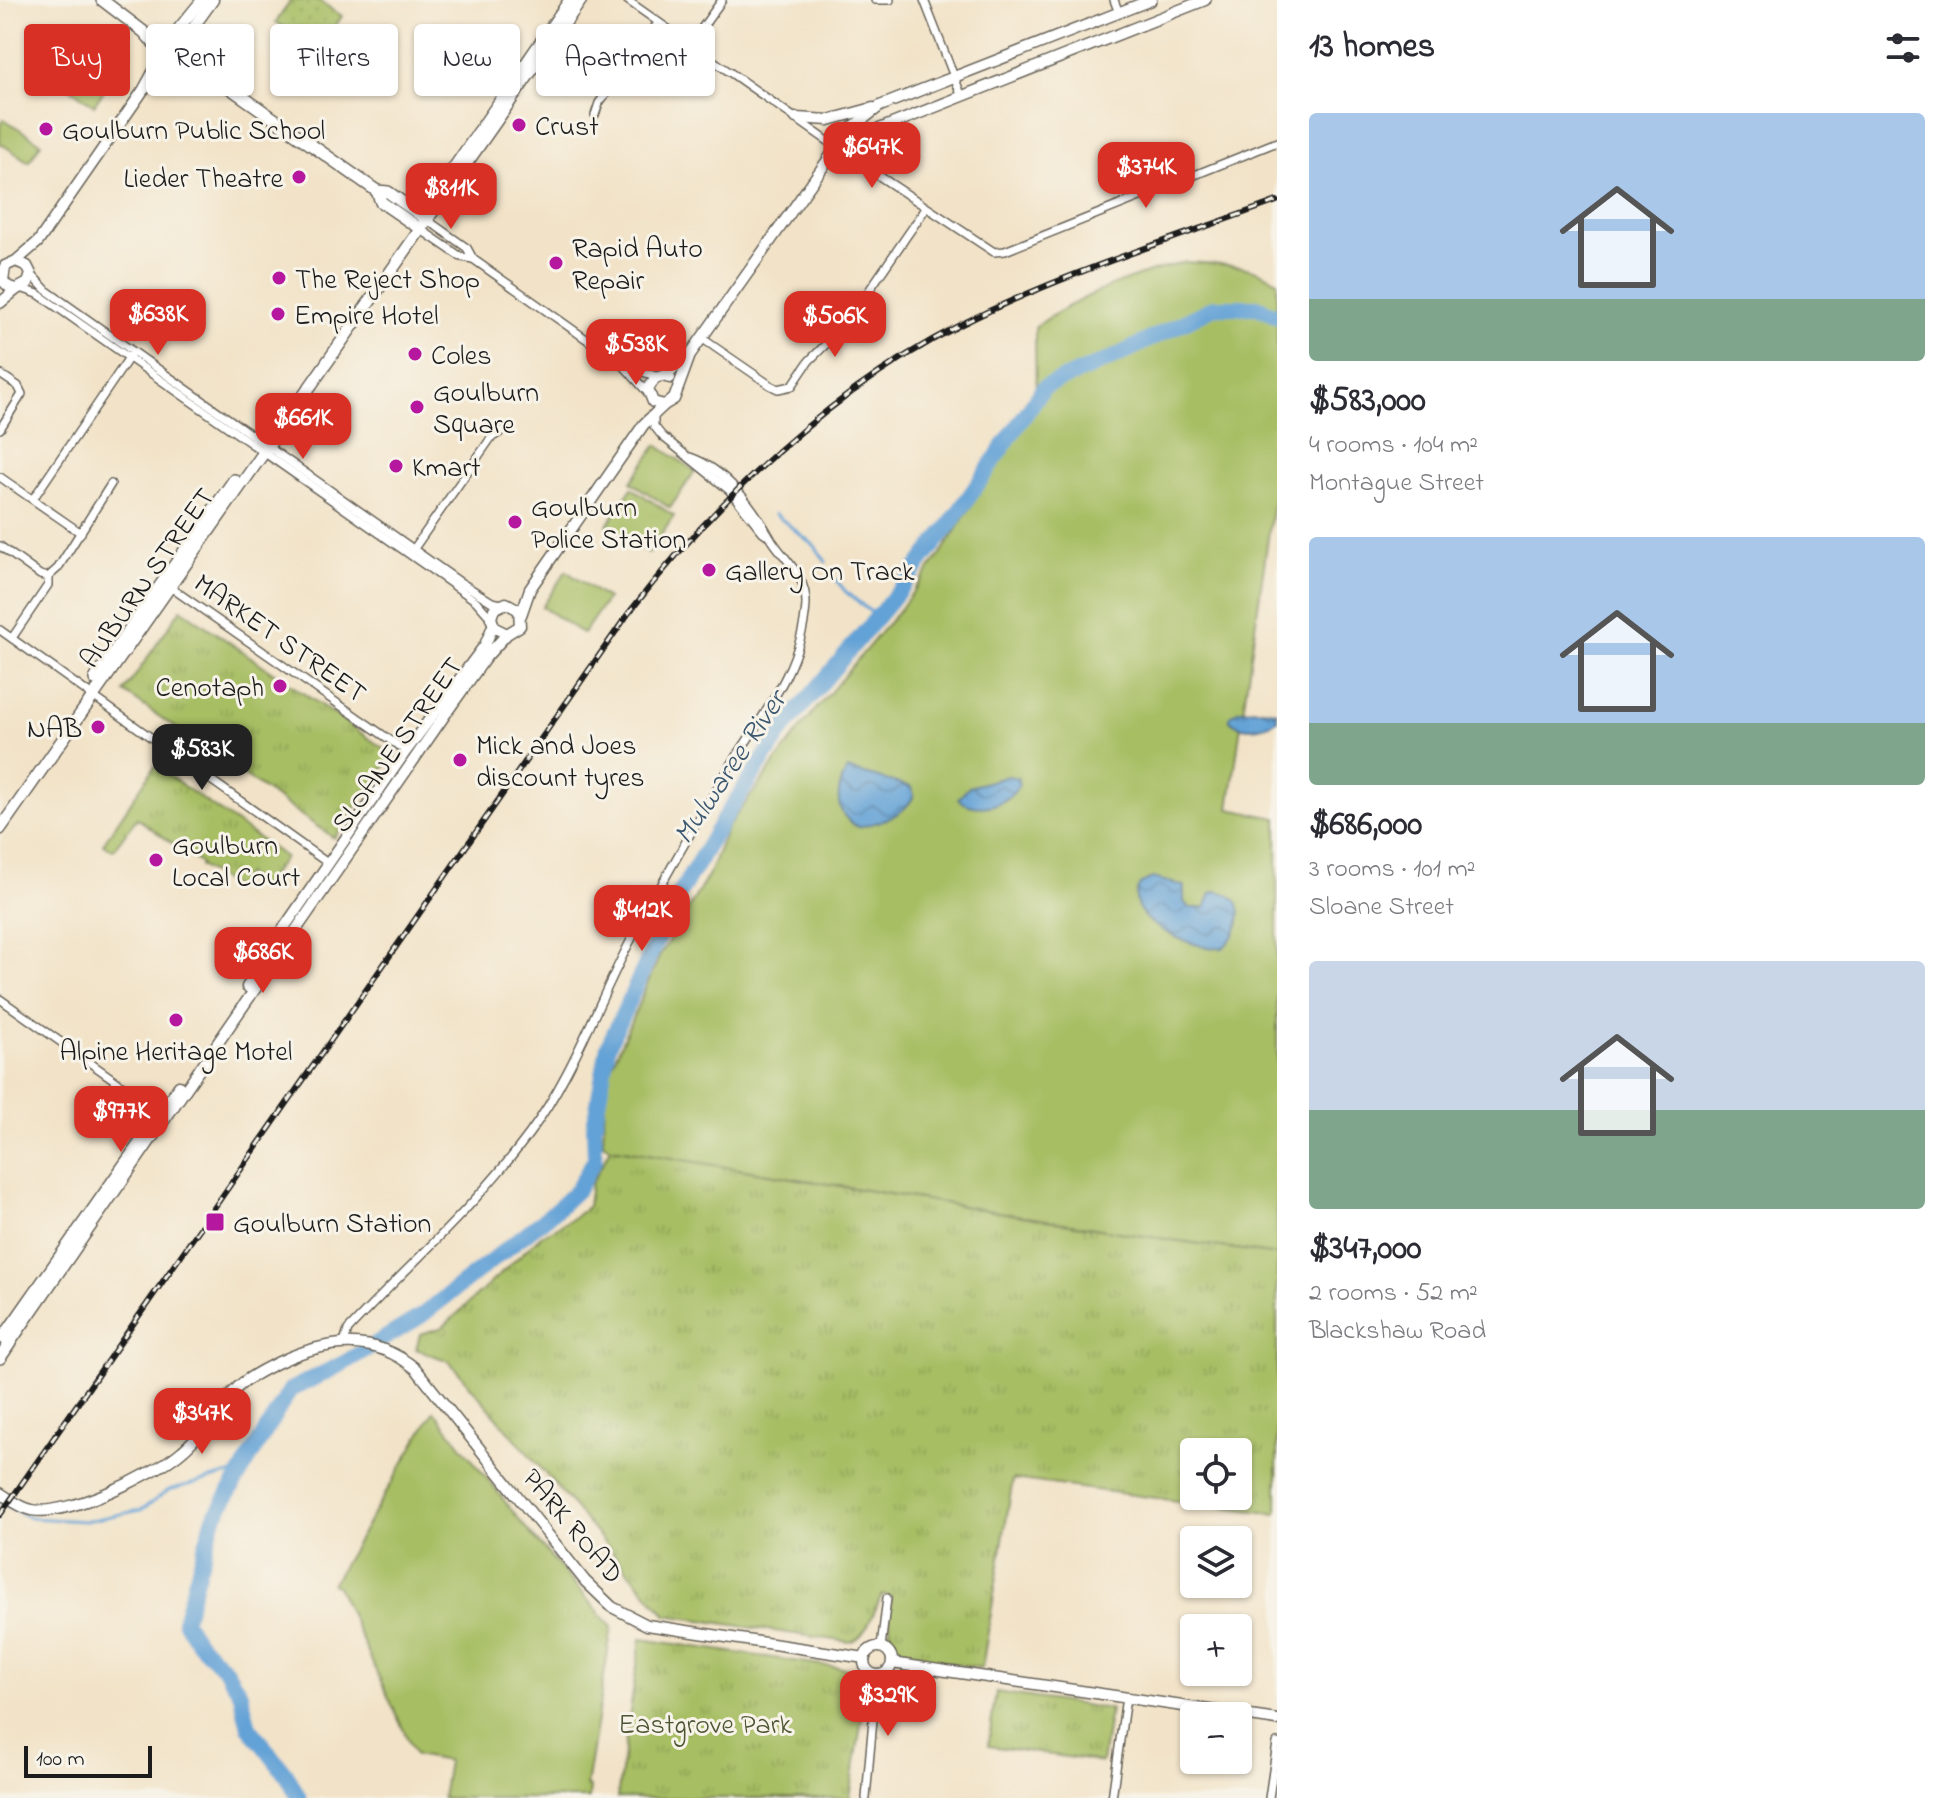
<!DOCTYPE html>
<meta charset="utf-8">
<style>
:root{--surface:#fff;--page:#f7f7f7;--text:#2b2b33;--muted:#7c7c81;--accent:#d93025}
body{margin:0;font-family:"Indie Flower",sans-serif;background:var(--page);color:var(--text);height:100vh;display:flex;flex-direction:column;font-size:30px;white-space:nowrap}
*{box-sizing:border-box;margin:0}
p{font-size:26px;color:var(--muted)}
.icon{flex:none;width:44px;height:44px;fill:none;stroke:currentColor;stroke-width:2;stroke-linecap:round;stroke-linejoin:round}
.map{position:relative;flex:1;overflow:hidden}
.details{display:flex;flex-direction:column;background:var(--surface);width:680px}
.details>*{flex:none}
.guide{position:absolute;left:24px;top:24px;width:760px;height:72px;display:flex;gap:16px}
.tools{position:absolute;left:1180px;top:1438px;display:grid;gap:16px}
.tools a{display:grid;place-items:center;width:72px;height:72px;border-radius:8px;background:var(--surface);box-shadow:0 2px 6px #0004;font-size:40px}
.scale{position:absolute;left:24px;bottom:20px;width:128px;box-sizing:border-box;padding-left:8px;border:4px solid #1c1c1c;border-top:0;font-size:22px;line-height:28px;white-space:nowrap;color:#1c1c1c;-webkit-text-stroke:6px #f7f3e8;paint-order:stroke}
.price{position:absolute;translate:-50% -68px;padding:0 18px;border-radius:16px;background:var(--accent);color:#fff;font-size:26px;line-height:52px;filter:drop-shadow(0 2px 4px #0008)}
.price::after{content:'';position:absolute;left:50%;top:48px;width:24px;height:18px;margin-left:-12px;background:inherit;clip-path:polygon(0 0,100% 0,50% 100%)}
.price.active{background:#222;color:#fff}
ul{padding:0;list-style:none}
li{display:grid;align-content:center;gap:16px;height:424px;padding:0 32px}
li span{display:grid;place-items:center;height:248px;border-radius:8px;color:#555}
li>.icon{margin-inline-start:auto}
span .icon{width:144px;height:144px;fill:#fffc;stroke-width:1}
li b{font-size:34px}
h2{display:flex;justify-content:space-between;align-items:center;height:96px;padding:0 32px;font-size:34px}
.tag{padding:0 28px;border-radius:8px;background:var(--surface);box-shadow:0 2px 6px #0004;font-size:28px;line-height:72px}
.tag.active{background:var(--accent);color:#fff}
main{display:flex;flex:1;min-height:0}
.map>svg:first-child{display:block}
.grass{fill:#a7be63;stroke:#626d40;stroke-width:2}
.park{fill:url(#park-tufts);stroke:#626d40;stroke-width:2;fill-rule:evenodd}
.garden{fill:url(#garden-dots);stroke:#626d40;stroke-width:2}
.water{fill:url(#water-waves);stroke:#405f79;stroke-width:2}
.lines{fill:none;stroke-linecap:round;stroke-linejoin:round}
.stream{stroke:#64a2d6;stroke-width:3}
.river{stroke:#64a2d6;stroke-width:16}
.street-casing{stroke:#676258;stroke-width:10}
.secondary-casing{stroke:#676258;stroke-width:13}
.primary-casing{stroke:#676258;stroke-width:14}
.street{stroke:#fff;stroke-width:7}
.secondary{stroke:#fff;stroke-width:10}
.primary{stroke:#fff;stroke-width:11}
.rail-casing{stroke:#1c1c1c;stroke-width:6}
.rail{stroke:#f7f3e8;stroke-width:3;stroke-dasharray:9;stroke-linecap:butt}
.poi-dot{fill:#b5179e;stroke:#f7f3e8;stroke-width:3}
.labels{text-anchor:middle;stroke-width:6;stroke-linejoin:round;paint-order:stroke}
.poi-label{font-size:28px;fill:#1c1c1c;stroke:#f7f3e8;text-anchor:start}
.street-label{font-size:28px;fill:#1c1c1c;stroke:#f7f3e8}
.park-label{font-size:28px;fill:#4d5535;stroke:#f7f3e8}
.water-label{font-size:30px;font-style:italic;fill:#3c5870;stroke:#f7f3e8}
</style>
<main>
<div class="map">
<svg width="1277" height="1798" viewBox="0 0 1277 1798">
<defs>
<pattern id="park-tufts" width="24" height="20" patternUnits="userSpaceOnUse" patternTransform="scale(2)"><rect width="24" height="20" fill="#a7be63"/><path d="M3 7l-1-3M5 7V3M7 7l1-3M15 17l-1-3M17 17v-4M19 17l1-3" fill="none" stroke="#8fa355"/></pattern>
<pattern id="garden-dots" width="8" height="8" patternUnits="userSpaceOnUse" patternTransform="scale(2)"><rect width="8" height="8" fill="#a7be63"/><path d="M2 2h.1M6 6h.1" fill="none" stroke="#8fa355" stroke-width="1.8" stroke-linecap="round"/></pattern>
<pattern id="water-waves" width="16" height="10" patternUnits="userSpaceOnUse" patternTransform="scale(2)"><rect width="16" height="10" fill="#64a2d6"/><path d="M0 5q4-4 8 0t8 0" fill="none" stroke="#5283ad"/></pattern>
</defs>
<rect width="100%" height="100%" fill="#f7f3e8"/>
<filter id="ink" filterUnits="userSpaceOnUse"><feTurbulence type="fractalNoise" baseFrequency=".0125" numOctaves="2"/><feDisplacementMap in="SourceGraphic" scale="16" xChannelSelector="R" yChannelSelector="G"/><feConvolveMatrix kernelMatrix="1 2 1 2 8 2 1 2 1" color-interpolation-filters="sRGB"/></filter>
<filter id="wash" filterUnits="userSpaceOnUse"><feTurbulence type="fractalNoise" baseFrequency=".006" numOctaves="4" result="noise"/><feDisplacementMap in="SourceGraphic" scale="32" xChannelSelector="R" yChannelSelector="G"/><feGaussianBlur stdDeviation="1.8" result="paint"/><feColorMatrix in="noise" values="0 0 0 0 0 0 0 0 0 0 0 0 0 0 0 0 0 1.4 0 .05"/><feComposite in="paint" operator="in"/></filter>
<g filter="url(#wash)">
<rect width="100%" height="100%" fill="#f2e3c8"/>
<g class="grass">
<polygon points="103,33 131,52 94,105 67,86"/>
<polygon points="4,119 41,143 29,162 0,143 0,126"/>
<path d="M1186,262C1218,264 1250,263 1277,281V475L1229,809L1277,818V1255L1130,1234L611,1148L603,1143L606,1078L660,955L708,876L727,828L806,721L901,608L940,555L1036,405L1035,327C1081,295 1132,275 1186,262Z"/>
<polygon points="657,445 695,471 670,508 631,482"/>
<polygon points="632,488 674,516 649,553 607,525"/>
<polygon points="566,571 607,599 583,634 542,607"/>
<polygon points="434,1411 529,1532 612,1627 586,1786 590,1787 589,1798 442,1798 448,1761 415,1755 337,1586 332,1584"/>
</g>
<g class="park">
<polygon points="181,609 393,755 334,838 124,692"/>
<polygon points="155,766 285,857 262,887 246,874 235,888 200,866 201,864 137,818 113,850 103,844"/>
<path d="M611,1148L1130,1234L1277,1255V1514L1013,1479L982,1668L901,1656C883,1640 892,1617 891,1596L882,1595C874,1610 866,1640 849,1642L666,1615L449,1361L416,1349L420,1334L443,1327L541,1236L573,1218L588,1206L591,1184ZM1194,1452H1238V1496H1194Z"/>
<path d="M641,1639L849,1669C860,1675 865,1685 865,1697L850,1798H617Z"/>
<polygon points="996,1692 1110,1709 1102,1762 988,1746"/>
</g>
<polygon class="garden" points="291,0 318,0 342,16 319,51 276,22"/>
<g class="water">
<path d="M1263,709L1276,711L1277,720C1263,729 1242,732 1230,720V716L1239,710Z"/>
<path d="M847,769L911,787L914,795C906,816 878,823 858,827C834,814 835,792 847,769Z"/>
<path d="M1008,776L1018,778L1019,785C1007,806 978,814 958,799L969,787Z"/>
<path d="M1153,878L1184,886V902L1190,908H1205L1211,893L1215,891C1251,895 1243,929 1223,948C1198,950 1132,926 1136,894C1138,884 1144,881 1153,878Z"/>
</g>
<g class="lines">
<g class="stream">
<polyline points="775,514 815,546 826,562"/>
<polyline points="836,580 846,592 877,617"/>
<polyline points="0,1502 30,1518 86,1521 141,1510 169,1490 241,1471"/>
</g>
<polyline class="river" points="299,1798 288,1777 249,1727 241,1695 226,1670 198,1643 184,1621 213,1520 290,1390 344,1363 421,1316 556,1210 577,1190 595,1159 594,1126 608,1046 674,903 723,820 784,728 898,592 951,523 1044,387 1115,357 1214,307 1257,307 1277,316"/>
</g>
</g>
<g filter="url(#ink)">
<g class="lines">
<defs>
<g id="street">
<polyline points="627,0 852,158 994,252 1005,251 1277,142"/>
<polyline points="875,0 890,0"/>
<polyline points="924,0 962,97"/>
<polyline points="1114,0 1119,13"/>
<polyline points="690,45 722,0"/>
<polyline points="595,115 599,103 658,23"/>
<polyline points="426,219 467,248 473,259 623,365 647,392"/>
<polyline points="420,229 461,257 473,259"/>
<polyline points="31,274 46,290 460,582 492,602 502,604"/>
<polyline points="21,288 38,294 476,601 491,618"/>
<polyline points="703,339 770,385 778,389 792,386 809,361 846,324 926,208"/>
<polyline points="629,368 659,377"/>
<polyline points="0,374 18,386 22,394 0,429"/>
<polyline points="654,414 654,426 662,436 729,490 763,532 770,537"/>
<polyline points="0,477 81,533"/>
<polyline points="33,499 130,356"/>
<polyline points="0,546 40,575 48,577"/>
<polyline points="413,550 491,438 502,431"/>
<polyline points="170,587 406,751"/>
<polyline points="0,630 329,864"/>
<polyline points="12,638 48,585 48,577 58,568 111,484"/>
<polyline points="0,999 161,1113"/>
<path d="M344,1343L348,1330C408,1266 476,1206 529,1134C573,1075 598,1001 633,936C662,883 692,830 723,778C756,723 802,672 806,605C807,575 784,560 770,537C753,506 725,469 690,457"/>
<polyline points="881,1647 887,1598"/>
<polyline points="866,1798 877,1675"/>
<polyline points="1112,1798 1126,1697"/>
<polyline points="1269,1798 1277,1743"/>
</g>
<g id="secondary">
<polyline points="175,33 202,0"/>
<polyline points="188,42 195,25 213,0"/>
<polyline points="146,88 170,64"/>
<polyline points="796,118 829,120 873,108"/>
<polyline points="839,145 1205,0"/>
<polyline points="16,261 27,266 31,274 28,283 17,289 9,287 3,281 5,266 16,261 38,242 144,89 161,58"/>
<polyline points="0,303 17,289"/>
<polyline points="664,376 689,356 849,130 880,106 1151,0"/>
<polyline points="664,405 653,402 648,389 655,378 662,376 670,378"/>
<polyline points="521,615 530,589 644,424 664,405 674,399 689,358"/>
<polyline points="247,987 286,925 406,751 485,645 493,626"/>
<polyline points="3,1337 179,1086"/>
<polyline points="10,1343 449,709 486,657 507,634 520,626 519,610 506,603 494,609 491,618 495,628 507,634"/>
<path d="M0,1493C10,1499 20,1508 32,1510C66,1517 156,1474 182,1451C204,1433 217,1407 238,1387C250,1376 264,1369 279,1362C326,1340 373,1333 416,1369L585,1581L612,1607L647,1625L865,1658"/>
<circle cx="878" cy="1661" r="14"/>
<polyline points="892,1663 1277,1720"/>
</g>
<g id="primary">
<polyline points="102,0 144,32 158,48"/>
<circle cx="174" cy="49" r="16"/>
<polyline points="181,63 210,74 377,191 388,192 426,219"/>
<polyline points="377,191 381,202 419,228"/>
<polyline points="431,201 570,0"/>
<polyline points="95,679 234,480"/>
<polyline points="0,829 581,0"/>
<polyline points="0,1335 10,1343 0,1358"/>
</g>
</defs>
<use href="#street" class="street-casing"/>
<use href="#secondary" class="secondary-casing"/>
<use href="#primary" class="primary-casing"/>
<use href="#street" class="street"/>
<use href="#secondary" class="secondary"/>
<use href="#primary" class="primary"/>
<defs>
<path id="rail" d="M0,1515L628,614C719,497 828,393 960,325C1061,274 1171,240 1277,201"/>
</defs>
<use href="#rail" class="rail-casing"/>
<use href="#rail" class="rail"/>
</g>
</g>
<g class="poi-dot">
<circle cx="519" cy="125" r="8"/>
<circle cx="46" cy="129" r="8"/>
<circle cx="299" cy="177" r="8"/>
<circle cx="556" cy="263" r="8"/>
<circle cx="279" cy="278" r="8"/>
<circle cx="278" cy="314" r="8"/>
<circle cx="415" cy="354" r="8"/>
<circle cx="417" cy="407" r="8"/>
<circle cx="396" cy="466" r="8"/>
<circle cx="515" cy="522" r="8"/>
<circle cx="709" cy="570" r="8"/>
<circle cx="280" cy="686" r="8"/>
<circle cx="98" cy="727" r="8"/>
<circle cx="460" cy="760" r="8"/>
<circle cx="156" cy="860" r="8"/>
<circle cx="176" cy="1020" r="8"/>
<rect x="205" y="1212" width="20" height="20" rx="4"/>
</g>
<g class="labels">
<g class="poi-label">
<text x="535" y="135">Crust</text>
<text x="62" y="139">Goulburn Public School</text>
<text x="283" y="187" text-anchor="end">Lieder Theatre</text>
<text x="572" y="257">Rapid Auto<tspan x="572" dy="32">Repair</tspan></text>
<text x="295" y="288">The Reject Shop</text>
<text x="294" y="324">Empire Hotel</text>
<text x="431" y="364">Coles</text>
<text x="433" y="401">Goulburn<tspan x="433" dy="32">Square</tspan></text>
<text x="412" y="476">Kmart</text>
<text x="531" y="516">Goulburn<tspan x="531" dy="32">Police Station</tspan></text>
<text x="725" y="580">Gallery On Track</text>
<text x="264" y="696" text-anchor="end">Cenotaph</text>
<text x="82" y="737" text-anchor="end">NAB</text>
<text x="476" y="754">Mick and Joes<tspan x="476" dy="32">discount tyres</tspan></text>
<text x="172" y="854">Goulburn<tspan x="172" dy="32">Local Court</tspan></text>
<text x="176" y="1060" text-anchor="middle">Alpine Heritage Motel</text>
<text x="233" y="1232">Goulburn Station</text>
</g>
<g class="street-label">
<text transform="translate(146 577) rotate(-55)" y="10">AUBURN STREET</text>
<text transform="translate(281 637) rotate(35)" y="10">MARKET STREET</text>
<text transform="translate(396 744) rotate(-55)" y="10">SLOANE STREET</text>
<text transform="translate(574 1525) rotate(50)" y="10">PARK ROAD</text>
</g>
<g class="park-label">
<text x="705" y="1733">Eastgrove Park</text>
</g>
<g class="water-label">
<text transform="translate(729 767) rotate(-56)" y="10">Mulwaree River</text>
</g>
</g>
</svg>
<div class="tools">
<a><svg class="icon" aria-label="locate" viewBox="0 0 24 24"><circle cx="12" cy="12" r="6"/><path d="M12 2v4M12 18v4M2 12h4M18 12h4"/></svg></a>
<a><svg class="icon" aria-label="layers" viewBox="0 0 24 24"><path d="M12 4l9 5-9 5-9-5zM3 14l9 5 9-5"/></svg></a>
<a>+</a>
<a>−</a>
</div>
<div class="scale">100 m</div>
<b class="price" style="left:872px;top:190px">$647K</b>
<b class="price" style="left:1146px;top:210px">$374K</b>
<b class="price" style="left:451px;top:231px">$811K</b>
<b class="price" style="left:158px;top:357px">$638K</b>
<b class="price" style="left:835px;top:359px">$506K</b>
<b class="price" style="left:636px;top:387px">$538K</b>
<b class="price" style="left:303px;top:461px">$661K</b>
<b class="price active" style="left:202px;top:792px">$583K</b>
<b class="price" style="left:642px;top:953px">$412K</b>
<b class="price" style="left:263px;top:995px">$686K</b>
<b class="price" style="left:121px;top:1154px">$977K</b>
<b class="price" style="left:202px;top:1456px">$347K</b>
<b class="price" style="left:888px;top:1738px">$329K</b>
<div class="guide">
<a class="tag active">Buy</a>
<a class="tag">Rent</a>
<a class="tag">Filters</a>
<a class="tag">New</a>
<a class="tag">Apartment</a>
</div>
</div>
<section class="details">
<h2>13 homes<svg class="icon" aria-label="filters" viewBox="0 0 24 24"><path d="M4 7h16M4 17h16"/><circle cx="9" cy="7" r="2"/><circle cx="15" cy="17" r="2"/></svg></h2>
<ul>
<li><span style="background:linear-gradient(#a9c7e8 75%,#7fa58c 0)"><svg class="icon" aria-label="home" viewBox="0 0 24 24"><path d="M3 11l9-7 9 7M6 9v11h12V9"/></svg></span><div><b>$583,000</b><p>4 rooms · 104 m²</p><p>Montague Street</p></div></li>
<li><span style="background:linear-gradient(#a9c7e8 75%,#7fa58c 0)"><svg class="icon" aria-label="home" viewBox="0 0 24 24"><path d="M3 11l9-7 9 7M6 9v11h12V9"/></svg></span><div><b>$686,000</b><p>3 rooms · 101 m²</p><p>Sloane Street</p></div></li>
<li><span style="background:linear-gradient(#c9d6e8 60%,#7fa58c 0)"><svg class="icon" aria-label="home" viewBox="0 0 24 24"><path d="M3 11l9-7 9 7M6 9v11h12V9"/></svg></span><div><b>$347,000</b><p>2 rooms · 52 m²</p><p>Blackshaw Road</p></div></li>
</ul>
</section>
</main>
